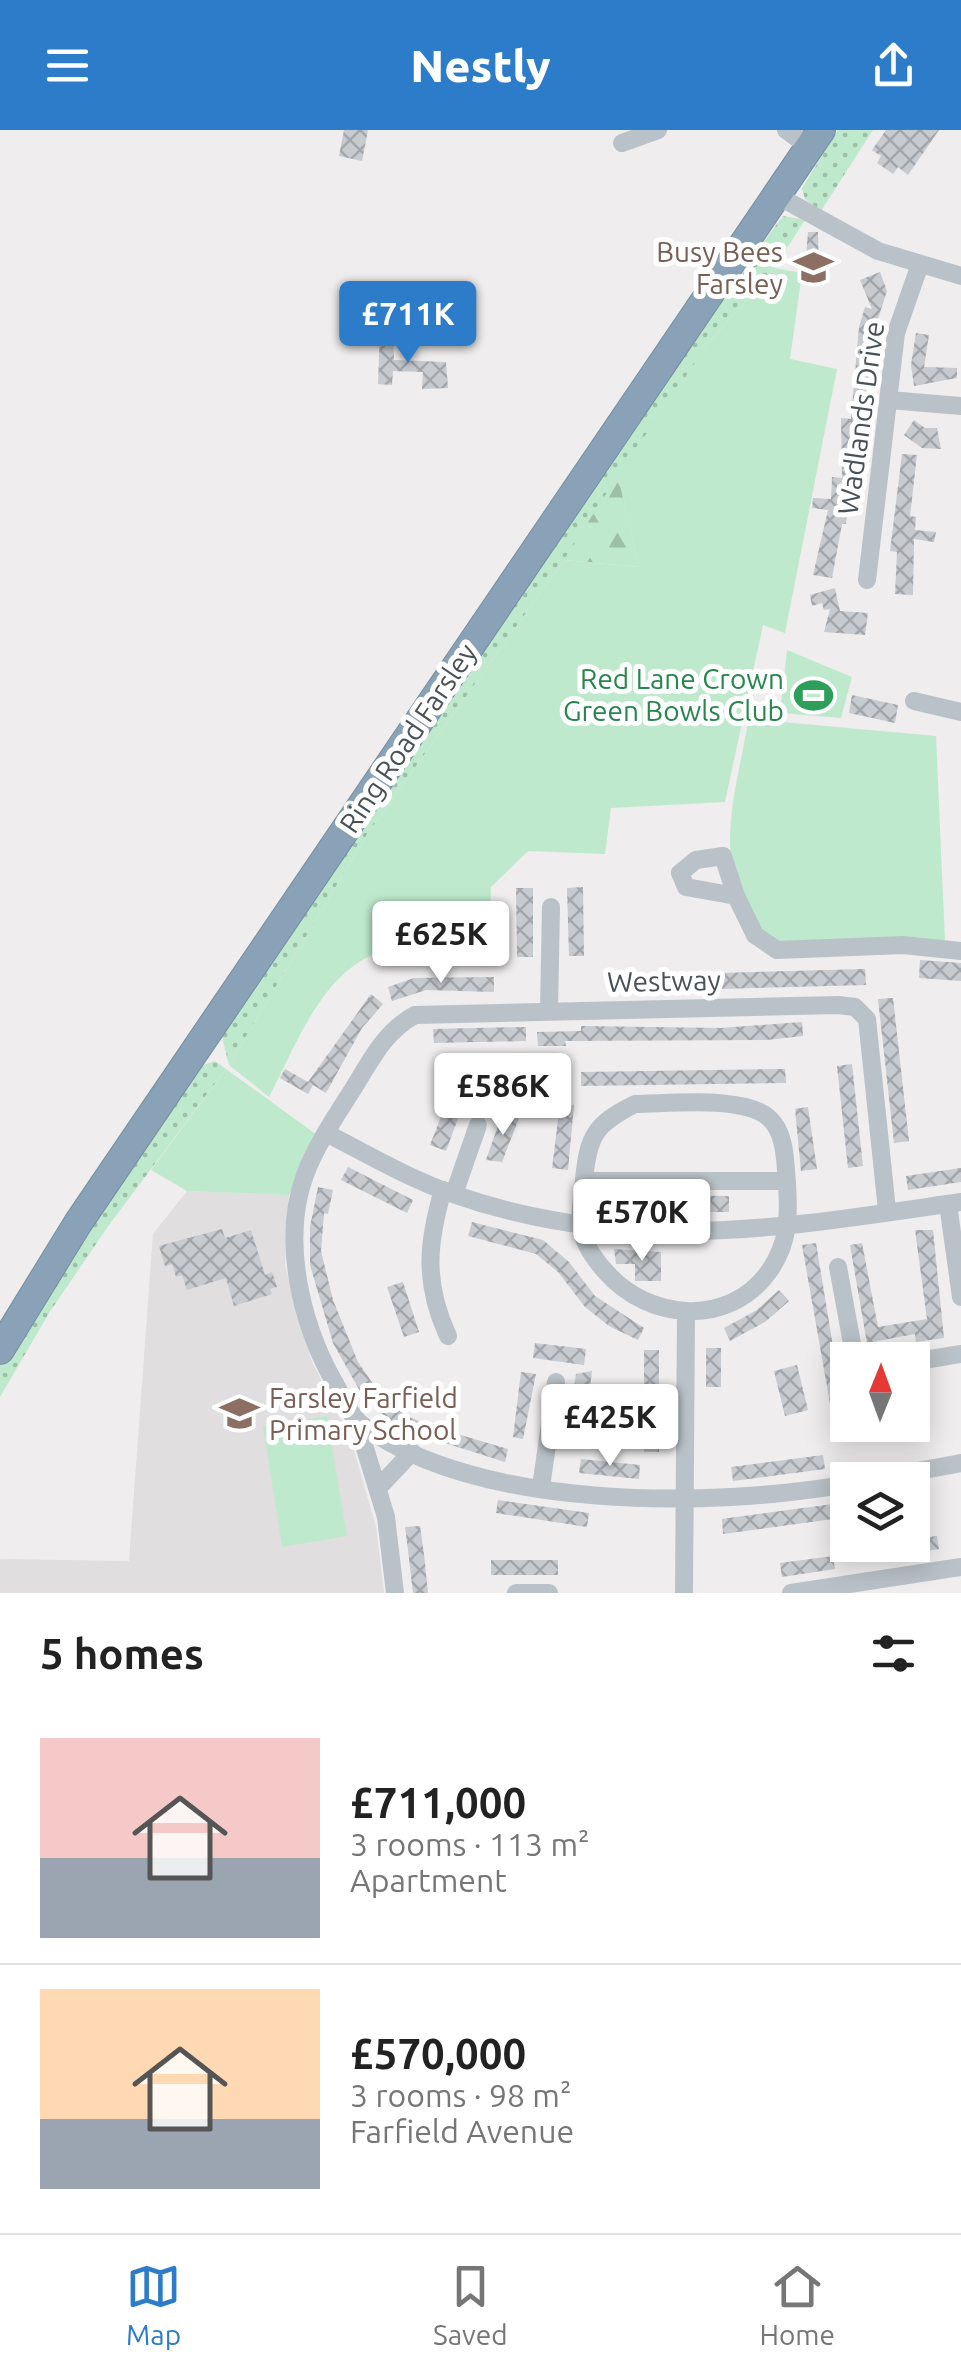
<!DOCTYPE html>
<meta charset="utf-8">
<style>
:root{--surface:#fff;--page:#f6f6f6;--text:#222;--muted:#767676;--line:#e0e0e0;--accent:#2c7cca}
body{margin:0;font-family:Ubuntu,sans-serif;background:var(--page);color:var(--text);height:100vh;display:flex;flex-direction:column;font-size:38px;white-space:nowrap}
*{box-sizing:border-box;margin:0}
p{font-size:32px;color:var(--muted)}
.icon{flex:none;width:55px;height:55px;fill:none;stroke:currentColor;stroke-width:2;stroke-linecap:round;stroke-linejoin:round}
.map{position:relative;height:1463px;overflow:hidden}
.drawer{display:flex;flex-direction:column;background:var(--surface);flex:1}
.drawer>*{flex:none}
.needle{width:65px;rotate:1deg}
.tools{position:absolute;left:830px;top:1212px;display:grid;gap:20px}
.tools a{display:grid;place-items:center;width:100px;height:100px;border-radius:0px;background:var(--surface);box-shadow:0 5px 25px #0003;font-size:50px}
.price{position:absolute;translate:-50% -85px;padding:0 22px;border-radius:10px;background:#fff;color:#222;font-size:32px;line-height:65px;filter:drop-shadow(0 2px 5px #0008)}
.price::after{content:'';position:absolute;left:50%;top:60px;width:30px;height:22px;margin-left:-15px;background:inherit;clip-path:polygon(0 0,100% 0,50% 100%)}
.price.current{background:var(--accent);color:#fff}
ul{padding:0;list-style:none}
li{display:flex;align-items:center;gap:30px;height:250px;padding:0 40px}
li+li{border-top:2px solid var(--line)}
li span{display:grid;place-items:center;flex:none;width:280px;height:200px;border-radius:0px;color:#555}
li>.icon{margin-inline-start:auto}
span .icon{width:120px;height:120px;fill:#fffc;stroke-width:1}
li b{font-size:42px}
h2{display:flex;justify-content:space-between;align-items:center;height:120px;padding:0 40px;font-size:42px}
header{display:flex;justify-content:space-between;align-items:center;height:130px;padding:0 40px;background:var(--accent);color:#fff;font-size:45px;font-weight:800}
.tab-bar{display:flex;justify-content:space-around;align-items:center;height:140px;border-top:2px solid var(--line);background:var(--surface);font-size:28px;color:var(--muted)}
.tab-bar a{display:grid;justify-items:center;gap:5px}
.tab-bar .current{color:var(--accent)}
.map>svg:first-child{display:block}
.education{fill:#e0dede}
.grass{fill:url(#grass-dots)}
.forest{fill:url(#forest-firs)}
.green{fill:#bfe9cc}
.building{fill:url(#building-cross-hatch)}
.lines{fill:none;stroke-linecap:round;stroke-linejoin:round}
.highway-casing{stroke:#758ea2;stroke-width:30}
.minor{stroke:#b9c2c8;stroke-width:18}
.highway{stroke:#89a2b7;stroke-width:28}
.labels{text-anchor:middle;stroke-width:10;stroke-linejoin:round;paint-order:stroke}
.education-label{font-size:28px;fill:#785e54;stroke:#fff;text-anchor:end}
.street-label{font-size:28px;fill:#475158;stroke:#fff}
.leisure-label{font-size:28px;fill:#27864d;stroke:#fff;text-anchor:end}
</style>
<header><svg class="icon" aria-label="menu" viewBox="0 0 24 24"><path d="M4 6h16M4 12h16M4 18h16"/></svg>Nestly<svg class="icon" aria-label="share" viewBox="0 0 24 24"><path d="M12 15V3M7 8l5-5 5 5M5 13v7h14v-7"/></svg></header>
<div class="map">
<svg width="961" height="1463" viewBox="0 0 961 1463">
<defs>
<pattern id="grass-dots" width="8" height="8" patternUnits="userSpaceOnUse" patternTransform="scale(2.5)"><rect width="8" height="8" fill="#bfe9cc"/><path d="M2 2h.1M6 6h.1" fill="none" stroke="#9dbfa8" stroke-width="1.8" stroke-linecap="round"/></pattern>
<pattern id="forest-firs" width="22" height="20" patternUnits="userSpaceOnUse" patternTransform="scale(2.5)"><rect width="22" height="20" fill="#bfe9cc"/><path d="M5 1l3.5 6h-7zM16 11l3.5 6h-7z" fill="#9dbfa8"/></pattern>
<pattern id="building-cross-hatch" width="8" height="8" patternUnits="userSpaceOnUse" patternTransform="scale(2.5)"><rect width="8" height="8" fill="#c7cacf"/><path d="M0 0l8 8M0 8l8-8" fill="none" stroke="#a3a6ab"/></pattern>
</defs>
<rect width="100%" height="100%" fill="#efeded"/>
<polygon class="education" points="187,1061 289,1065 285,1136 312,1232 350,1306 376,1397 384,1463 0,1463 0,1429 129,1431 153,1104"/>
<g class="grass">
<polygon points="838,0 873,0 821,81 805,69 802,58"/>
<polygon points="783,86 805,90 774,138 708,214 564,430 368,703 229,935 222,907 225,897 723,166"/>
<polygon points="215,931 226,939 109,1095 49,1183 0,1267 0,1235 49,1152 197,937"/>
</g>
<polygon class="forest" points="618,345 639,437 564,430"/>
<g class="green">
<path d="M774,138L802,143L790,229L837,239L785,503L763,495L725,672L611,678L605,724L528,721L491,757L489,818C464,819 410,815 388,820C324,834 296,916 269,967L229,935L368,703L564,430L639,437L618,345L708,214Z"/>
<polygon points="787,520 852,547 841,588 780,583"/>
<path d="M758,590L936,606L945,812L775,814C706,748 733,676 748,593Z"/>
<polygon points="226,939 317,1005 289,1065 187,1061 151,1040"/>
<polygon points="327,1286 347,1406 282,1417 263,1296"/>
</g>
<g class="building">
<polygon points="344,0 368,0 362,31 339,26"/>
<polygon points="886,0 939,0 908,45 898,37 893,44 877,33 881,26 872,20"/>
<polygon points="808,102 818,102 819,153 804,152"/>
<polygon points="880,142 887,161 874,201 853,365 849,365 846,394 842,394 832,448 813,445 828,380 812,378 813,368 831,369 832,347 842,348 841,288 851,289 859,197 865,177 872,179 860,150"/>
<polygon points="380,200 393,201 394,230 446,232 448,258 422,259 423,242 393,241 392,255 378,254"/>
<polygon points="916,203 929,205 924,237 957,238 957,248 914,256 911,235"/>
<polygon points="914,290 925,298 937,298 941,319 922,318 904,305"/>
<polygon points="902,324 917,325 910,386 916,387 915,400 936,402 934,412 914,409 913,465 895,464 897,422 890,421"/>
<polygon points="835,458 840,481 868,483 865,505 824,502 830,479 824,480 822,473 812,476 810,465"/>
<polygon points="852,565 898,575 895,593 849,583"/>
<polygon points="583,757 584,826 569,826 567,758"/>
<polygon points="516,758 533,758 533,827 517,827"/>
<polygon points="920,830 961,833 961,851 919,848"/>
<polygon points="865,839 866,855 610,862 610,846"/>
<polygon points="494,847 494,862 426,860 392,871 388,857 414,848"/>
<polygon points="371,864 383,874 362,898 326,963 313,955 308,964 280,948 285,939 308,952"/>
<polygon points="893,868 909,1011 894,1013 878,869"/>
<polygon points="802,892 803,906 767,910 565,911 566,916 538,916 537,902 581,901 581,896 721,898"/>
<polygon points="526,897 526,911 434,913 433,899"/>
<polygon points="852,934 863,1036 848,1038 837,936"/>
<polygon points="785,939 786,953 581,956 581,942"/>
<polygon points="467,945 508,959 507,966 514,967 510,978 462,961"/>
<polygon points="451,961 466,967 446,1021 430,1015"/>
<polygon points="560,974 574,975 568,1040 552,1038"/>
<polygon points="808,977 817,1039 801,1041 795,979"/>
<polygon points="503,982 519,988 502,1032 486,1030"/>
<polygon points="348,1037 413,1070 407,1083 341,1050"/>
<polygon points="961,1038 961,1052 908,1060 906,1046"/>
<polygon points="318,1057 333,1060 328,1084 324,1083 321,1121 333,1170 358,1232 378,1261 365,1270 333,1213 310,1135 310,1097"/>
<polygon points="637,1065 729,1066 729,1082 637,1082"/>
<polygon points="472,1092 543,1110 569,1132 595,1166 644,1198 638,1210 609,1196 585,1177 558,1142 536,1124 468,1106"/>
<polygon points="222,1099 225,1108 251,1100 265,1145 272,1142 277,1157 270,1159 272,1164 234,1176 226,1148 187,1160 182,1145 176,1147 172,1134 165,1136 159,1116"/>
<polygon points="915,1100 933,1100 944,1208 916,1212 915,1204 867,1213 850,1115 862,1113 878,1197 927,1189"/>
<polygon points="816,1113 843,1277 831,1279 802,1115"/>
<polygon points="614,1119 661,1122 661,1151 635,1151 635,1134 616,1134"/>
<polygon points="403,1152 419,1202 404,1207 387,1157"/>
<polygon points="779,1160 789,1171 765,1192 730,1211 724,1198 757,1180"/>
<polygon points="535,1213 586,1219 584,1235 533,1228"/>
<rect x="706" y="1218" width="15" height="39"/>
<rect x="644" y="1220" width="15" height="102"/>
<polygon points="797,1235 808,1280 785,1286 774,1241"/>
<polygon points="592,1241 583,1314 573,1313 574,1304 567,1303 576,1244"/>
<polygon points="521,1242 536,1244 523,1309 513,1307"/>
<polygon points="385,1269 409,1287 437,1298 508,1319 505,1332 404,1300 377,1280"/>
<polygon points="823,1325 825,1339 733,1351 731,1337"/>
<polygon points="581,1329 640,1335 639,1349 579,1343"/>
<polygon points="498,1370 589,1383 587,1397 496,1383"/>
<polygon points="848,1372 848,1387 723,1404 722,1389"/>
<polygon points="420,1396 424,1424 428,1463 413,1463 408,1420 405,1397"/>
<polygon points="937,1406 939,1419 854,1432 852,1419 916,1415 915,1409"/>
<polygon points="833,1426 835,1439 782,1447 780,1433"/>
<rect x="491" y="1430" width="67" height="15"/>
</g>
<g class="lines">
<defs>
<polyline id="highway" points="0,1220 78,1093 821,0"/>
</defs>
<use href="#highway" class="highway-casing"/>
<g class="minor">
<polyline points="786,0 809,17"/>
<polyline points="622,13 658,0"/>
<polyline points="776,65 878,121 961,146"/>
<polyline points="889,270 961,276"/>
<polyline points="867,450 896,203 919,137"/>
<polyline points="914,571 961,582"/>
<polyline points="736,766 723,726 696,730 680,743 686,757 736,766 755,805 777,820 903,815 961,821"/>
<polyline points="549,881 551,777"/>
<path d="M635,974C668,974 744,965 769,988C786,1003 785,1032 787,1053C789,1086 789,1112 770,1140C730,1198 649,1191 606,1142C595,1130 583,1113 581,1096C579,1082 583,1065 584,1050C588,1006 595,994 635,974Z"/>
<path d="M326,1003C367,1024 406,1047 450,1063C628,1126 780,1098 961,1072"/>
<polyline points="584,1051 786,1051"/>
<path d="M443,1060C427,1114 424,1154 448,1206"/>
<polyline points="454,1064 478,995"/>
<polyline points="948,1074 961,1167"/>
<polyline points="838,1137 855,1230"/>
<polyline points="912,1232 961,1224"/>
<polyline points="357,1292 386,1387 395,1463"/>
<polyline points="869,1350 961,1333"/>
<path d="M848,1354C712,1378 477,1381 361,1294C349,1285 341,1263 333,1250C301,1192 281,1110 305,1045C316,1015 336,986 353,959C371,930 385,901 415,885L838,875L855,877L867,889L887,1080"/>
<polyline points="379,1357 412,1322"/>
<polyline points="541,1357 556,1252"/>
<polyline points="516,1463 549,1463"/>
<polyline points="684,1463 686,1184"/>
<polyline points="791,1463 961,1437"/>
</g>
<use href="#highway" class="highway"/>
</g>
<defs>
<symbol id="school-bare" viewBox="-9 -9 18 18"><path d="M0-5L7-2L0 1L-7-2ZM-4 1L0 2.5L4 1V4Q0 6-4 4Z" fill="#8d6e63" stroke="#fff" stroke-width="2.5" paint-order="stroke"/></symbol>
<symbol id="stadium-bare" viewBox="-9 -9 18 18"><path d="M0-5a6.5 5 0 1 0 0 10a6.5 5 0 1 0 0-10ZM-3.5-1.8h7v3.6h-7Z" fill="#2e9e5b" stroke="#fff" stroke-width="2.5" paint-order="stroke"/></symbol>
</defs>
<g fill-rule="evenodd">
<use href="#school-bare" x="786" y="110" width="55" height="55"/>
<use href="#stadium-bare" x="786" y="538" width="55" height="55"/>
<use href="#school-bare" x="212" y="1256" width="55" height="55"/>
</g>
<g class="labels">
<g class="education-label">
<text x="783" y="132">Busy Bees<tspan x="783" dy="32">Farsley</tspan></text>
<text x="269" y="1278" text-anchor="start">Farsley Farfield<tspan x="269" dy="32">Primary School</tspan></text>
</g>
<g class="street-label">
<text transform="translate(861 288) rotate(-82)" y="10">Wadlands Drive</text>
<text transform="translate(408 608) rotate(-56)" y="10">Ring Road Farsley</text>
<text transform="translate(664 851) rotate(-1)" y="10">Westway</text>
</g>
<g class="leisure-label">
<text x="784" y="559">Red Lane Crown<tspan x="784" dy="32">Green Bowls Club</tspan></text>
</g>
</g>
</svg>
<div class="tools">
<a><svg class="needle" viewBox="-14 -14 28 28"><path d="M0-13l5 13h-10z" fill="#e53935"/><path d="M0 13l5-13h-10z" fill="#767676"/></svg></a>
<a><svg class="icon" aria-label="layers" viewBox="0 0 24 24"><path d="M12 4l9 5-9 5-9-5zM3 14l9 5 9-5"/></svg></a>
</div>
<b class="price current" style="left:408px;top:236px">£711K</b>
<b class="price" style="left:441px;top:856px">£625K</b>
<b class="price" style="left:503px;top:1008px">£586K</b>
<b class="price" style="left:642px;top:1134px">£570K</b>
<b class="price" style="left:610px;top:1339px">£425K</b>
</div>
<section class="drawer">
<h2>5 homes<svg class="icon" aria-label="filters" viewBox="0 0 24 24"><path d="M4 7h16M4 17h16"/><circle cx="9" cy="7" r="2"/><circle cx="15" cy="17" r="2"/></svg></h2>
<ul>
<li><span style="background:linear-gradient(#f6c9c9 60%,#9aa5b1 0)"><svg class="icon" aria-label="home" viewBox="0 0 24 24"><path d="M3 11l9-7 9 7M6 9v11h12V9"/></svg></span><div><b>£711,000</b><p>3 rooms · 113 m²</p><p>Apartment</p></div></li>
<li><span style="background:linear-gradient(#ffd9b3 65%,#9aa5b1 0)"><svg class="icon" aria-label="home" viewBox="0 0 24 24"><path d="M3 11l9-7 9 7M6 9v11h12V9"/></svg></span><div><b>£570,000</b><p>3 rooms · 98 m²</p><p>Farfield Avenue</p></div></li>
</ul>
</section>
<nav class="tab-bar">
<a class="current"><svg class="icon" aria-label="map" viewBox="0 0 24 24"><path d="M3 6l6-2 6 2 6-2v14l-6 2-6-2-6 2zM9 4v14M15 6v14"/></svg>Map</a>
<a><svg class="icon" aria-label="saved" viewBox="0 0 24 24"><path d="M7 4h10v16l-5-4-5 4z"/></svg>Saved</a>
<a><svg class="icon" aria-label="home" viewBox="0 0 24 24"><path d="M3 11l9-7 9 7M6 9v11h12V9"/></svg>Home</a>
</nav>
